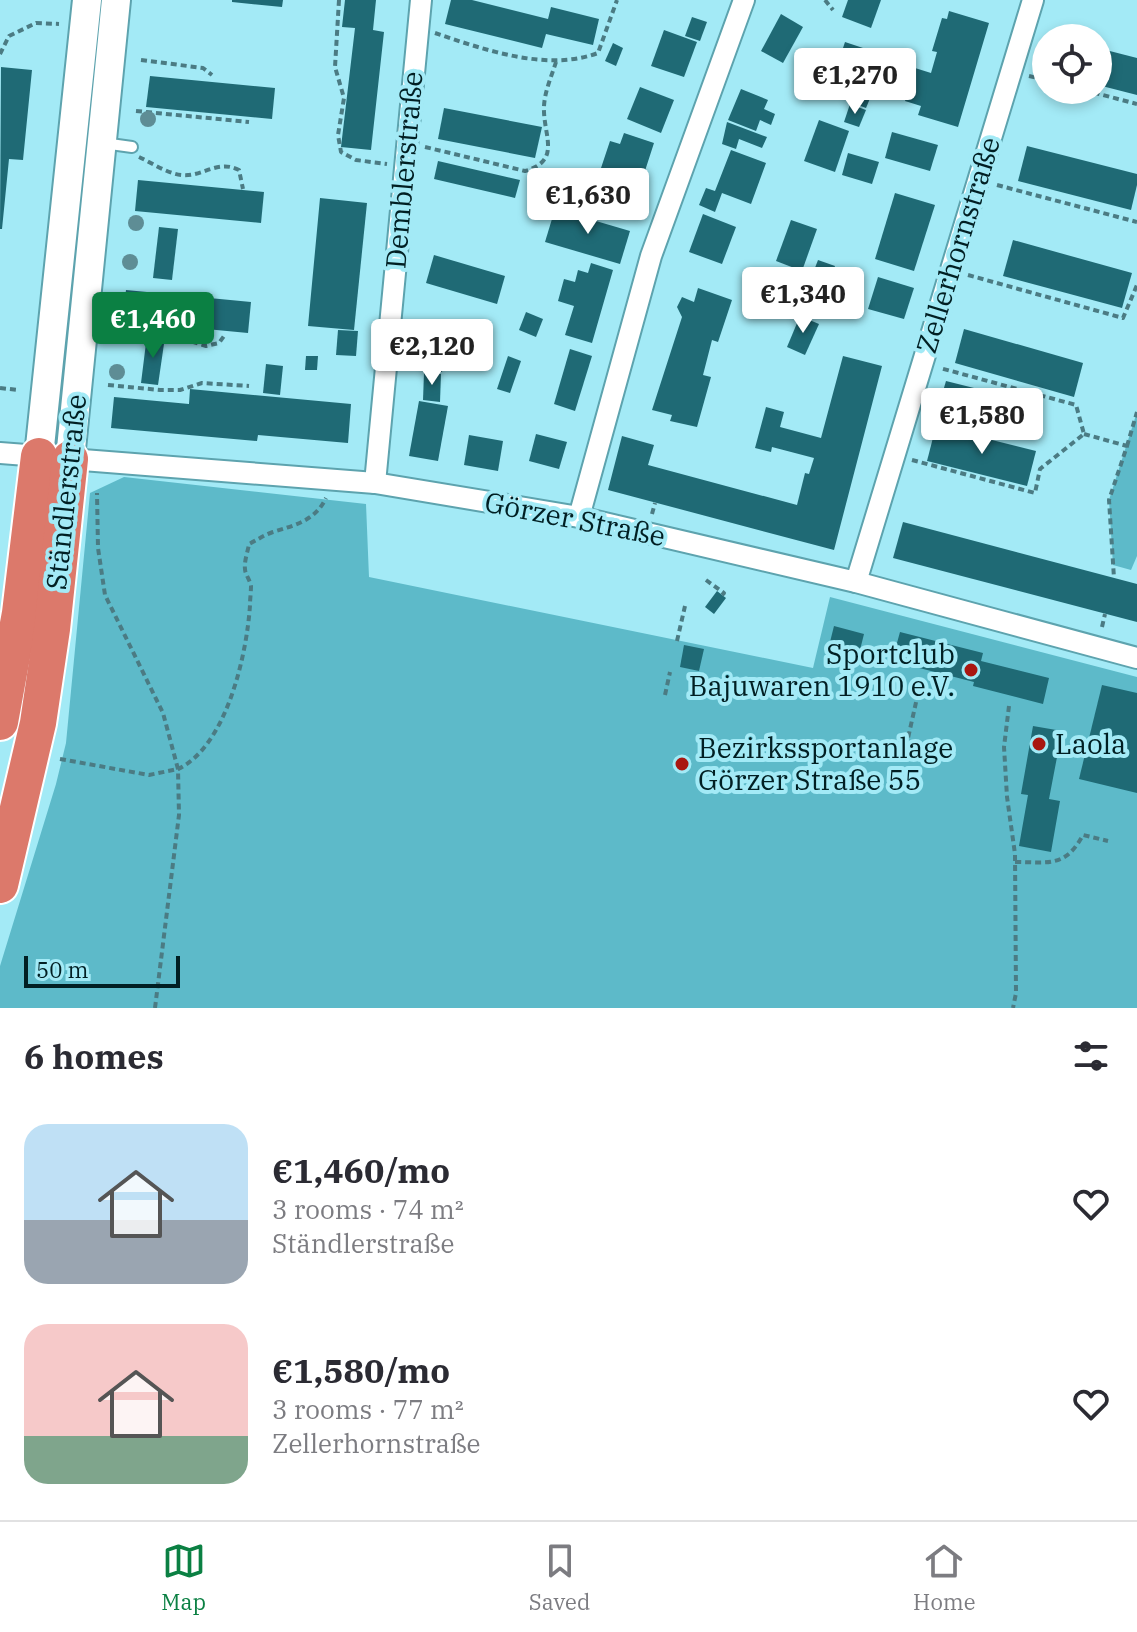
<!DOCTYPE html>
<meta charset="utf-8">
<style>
:root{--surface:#fff;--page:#f2f2f3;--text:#2b2b33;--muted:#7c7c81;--line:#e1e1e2;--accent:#0b8043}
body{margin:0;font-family:"IBM Plex Serif",serif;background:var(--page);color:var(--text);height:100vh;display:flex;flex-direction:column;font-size:30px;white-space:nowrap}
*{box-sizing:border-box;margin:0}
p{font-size:26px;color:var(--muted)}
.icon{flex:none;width:44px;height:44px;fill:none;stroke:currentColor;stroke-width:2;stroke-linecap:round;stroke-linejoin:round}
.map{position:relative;height:1008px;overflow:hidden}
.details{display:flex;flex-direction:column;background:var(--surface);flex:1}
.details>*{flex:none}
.tools{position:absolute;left:1032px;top:24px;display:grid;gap:16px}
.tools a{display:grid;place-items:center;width:80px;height:80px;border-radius:50%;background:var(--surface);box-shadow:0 4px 12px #0003;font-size:40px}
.scale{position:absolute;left:24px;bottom:20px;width:156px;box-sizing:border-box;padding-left:8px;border:4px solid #011f23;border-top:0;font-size:22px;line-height:28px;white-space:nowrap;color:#011f23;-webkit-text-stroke:6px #a3eaf6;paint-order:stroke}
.price{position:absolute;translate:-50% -68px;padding:0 18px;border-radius:8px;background:#fff;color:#222;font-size:26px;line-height:52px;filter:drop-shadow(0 2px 4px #0008)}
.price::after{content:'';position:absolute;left:50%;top:48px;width:24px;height:18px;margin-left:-12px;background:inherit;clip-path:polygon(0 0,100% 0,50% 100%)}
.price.active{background:var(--accent);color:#fff}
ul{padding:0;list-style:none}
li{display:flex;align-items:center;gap:24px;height:200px;padding:0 24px}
li span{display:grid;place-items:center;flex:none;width:224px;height:160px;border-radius:24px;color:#555}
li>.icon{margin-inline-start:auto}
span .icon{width:96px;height:96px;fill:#fffc;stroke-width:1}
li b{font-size:34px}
h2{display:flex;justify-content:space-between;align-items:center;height:96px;padding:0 24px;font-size:34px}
.tabs{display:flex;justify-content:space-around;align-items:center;height:112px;border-top:2px solid var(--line);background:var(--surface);font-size:22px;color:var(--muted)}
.tabs a{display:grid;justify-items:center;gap:4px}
.tabs .active{color:var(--accent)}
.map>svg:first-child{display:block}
.green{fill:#5dbac9}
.building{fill:#1f6a75}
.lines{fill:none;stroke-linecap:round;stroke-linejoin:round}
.lane-casing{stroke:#5da3ae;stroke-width:14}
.street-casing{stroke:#5da3ae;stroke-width:24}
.secondary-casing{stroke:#5da3ae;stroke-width:32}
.highway-casing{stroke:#fff;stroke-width:40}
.path{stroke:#4b7b83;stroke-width:4;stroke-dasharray:6 4;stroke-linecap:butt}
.lane{stroke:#fff;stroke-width:10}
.street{stroke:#fff;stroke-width:20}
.secondary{stroke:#fff;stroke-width:28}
.highway{stroke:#dc796b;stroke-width:36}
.tree{fill:#5e8d95}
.poi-dot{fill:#a91711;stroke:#a3eaf6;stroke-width:3}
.labels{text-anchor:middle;stroke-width:8;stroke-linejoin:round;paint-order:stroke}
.street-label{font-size:28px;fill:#011f23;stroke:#a3eaf6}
.poi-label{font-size:28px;fill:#011f23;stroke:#a3eaf6;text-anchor:start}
</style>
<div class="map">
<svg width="1137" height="1008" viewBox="0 0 1137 1008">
<rect width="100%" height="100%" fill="#a3eaf6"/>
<g class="green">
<polygon points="1137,412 1137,556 1131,570 1113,565 1109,500"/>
<polygon points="124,477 366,504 369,577 813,668 830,597 1137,677 1137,1008 0,1008 0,966 56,784 66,743 90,493"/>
</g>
<g class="building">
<polygon points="232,0 283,0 282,7 232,2"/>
<polygon points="345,0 376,0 373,30 384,32 371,150 341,147 355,28 342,27"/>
<polygon points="451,0 472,0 548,19 551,7 599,19 593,45 546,34 542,48 445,24"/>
<polygon points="848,0 881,0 871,28 842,17"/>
<polygon points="949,11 989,23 958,127 918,115 921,106 905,101 915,68 931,73 937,52 932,51 942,18 947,19"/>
<polygon points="781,14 803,27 783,63 761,51"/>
<polygon points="692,17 707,22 700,41 685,36"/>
<polygon points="664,30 697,42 684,77 651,66"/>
<polygon points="845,42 875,52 863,88 833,78"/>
<polygon points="613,43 623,48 616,66 605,61"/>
<polygon points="1098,48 1137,58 1137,95 1098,85"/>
<polygon points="1,67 32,70 23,160 9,159 2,229 0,229"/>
<polygon points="150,76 275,88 272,119 146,107"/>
<polygon points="640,87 674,100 661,133 627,119"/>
<polygon points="741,89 768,100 764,109 775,114 771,125 760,120 756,131 728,120"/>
<polygon points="852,89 871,96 866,108 847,101"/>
<polygon points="850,104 866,110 859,127 844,122"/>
<polygon points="444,108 542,127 535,158 438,139"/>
<polygon points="819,120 849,131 835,172 804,161"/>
<polygon points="727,122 767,137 762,148 739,139 736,149 722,144"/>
<polygon points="892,132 938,145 930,171 885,158"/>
<polygon points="624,133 654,143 632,211 614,205 618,193 595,186 610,141 620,144"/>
<polygon points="1027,146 1137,174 1137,185 1131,210 1018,181"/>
<polygon points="731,150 766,163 751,204 722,193 715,212 699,205 706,188 715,191"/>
<polygon points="848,153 879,162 872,184 842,175"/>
<polygon points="438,161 520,180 515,198 434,179"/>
<polygon points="138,180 264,192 261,223 135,211"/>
<polygon points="895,193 935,205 914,271 875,259"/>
<polygon points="320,198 367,203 354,330 308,326"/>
<polygon points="555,209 630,231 620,264 545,242"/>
<polygon points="703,214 736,227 722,264 689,252"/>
<polygon points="791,220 817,229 802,271 776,261"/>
<polygon points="159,227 178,229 172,280 153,278"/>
<polygon points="1013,240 1132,273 1122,308 1003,276"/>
<polygon points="434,255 505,276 497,304 426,283"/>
<polygon points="818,260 835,266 815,318 798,312"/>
<polygon points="591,263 613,270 592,343 565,335 574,306 558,301 564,279 575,282 578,270 588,273"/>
<polygon points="878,277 914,288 904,319 868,309"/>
<polygon points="785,287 803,294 797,308 779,301"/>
<polygon points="698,288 732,300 718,342 712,340 703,375 711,377 697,427 670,421 672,415 652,410 682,317 677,307 682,297 694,302"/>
<polygon points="126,290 251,302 248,333 122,321"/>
<polygon points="526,312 543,319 536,337 519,330"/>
<polygon points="800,316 819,324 805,355 787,347"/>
<polygon points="964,329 1083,363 1074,397 955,363"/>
<polygon points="338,330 358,331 356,356 336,355"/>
<polygon points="147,335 165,337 158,385 141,383"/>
<polygon points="416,338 445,341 442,372 413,370"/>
<polygon points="570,349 592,356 575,411 554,404"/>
<polygon points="306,356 318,356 317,370 305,370"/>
<polygon points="508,356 521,361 510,393 497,389"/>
<polygon points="843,356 882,366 834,550 608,490 622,436 654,445 648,465 797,505 805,473 809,474 814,458 772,447 771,452 755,448 766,407 784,412 780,427 821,438"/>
<polygon points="266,364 283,366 280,395 263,393"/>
<polygon points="424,373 441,374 440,402 423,400"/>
<polygon points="946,381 986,391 981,408 941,398"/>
<polygon points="190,389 351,404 348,443 258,435 257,441 111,428 114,397 189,404"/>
<polygon points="419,401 448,406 438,461 409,456"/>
<polygon points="936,426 1036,451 1027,486 927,461"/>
<polygon points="536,434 567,442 559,469 529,461"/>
<polygon points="469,435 503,441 498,471 464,465"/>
<polygon points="903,522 1137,584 1137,622 893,558"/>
<polygon points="717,591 726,598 714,614 705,607"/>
<polygon points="834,626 864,634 856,666 826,658"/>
<polygon points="900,632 983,653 981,661 1049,678 1043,704 973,686 974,682 892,661"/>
<polygon points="684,645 704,649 699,671 680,667"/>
<polygon points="1102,685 1137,693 1137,793 1079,779"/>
<polygon points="1033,726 1062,731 1049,799 1060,801 1051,852 1019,846 1028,795 1021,794"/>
</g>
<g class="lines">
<defs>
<polyline id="lane" points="103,143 132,147"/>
<g id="street">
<polyline points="0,453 39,456"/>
<polyline points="70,459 375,483 579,517 856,582 1137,658"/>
<polyline points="375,483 421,0"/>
<polyline points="579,517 651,256 744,0"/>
<polyline points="856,582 1033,0"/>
</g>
<g id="secondary">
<polyline points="39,456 87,0"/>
<polyline points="70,459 116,0"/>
</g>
<g id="highway">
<polyline points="0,722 20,613 39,456"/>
<polyline points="0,885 38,723 52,629 70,459"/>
</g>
</defs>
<use href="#lane" class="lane-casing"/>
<use href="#street" class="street-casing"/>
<use href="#secondary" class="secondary-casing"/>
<use href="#highway" class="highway-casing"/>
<g class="path">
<polyline points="339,0 335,67 344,98 338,135 341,152 356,160 387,164"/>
<polyline points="825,0 833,10"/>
<path d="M435,33C485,50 547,72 598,53L617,0"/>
<polyline points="0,54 9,36 36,23 59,24"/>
<polyline points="141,60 203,68 212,75"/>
<polyline points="1029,76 1046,80"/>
<polyline points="1084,90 1137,104"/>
<polyline points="136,111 249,122"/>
<path d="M425,147L525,171C560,161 545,138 544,112C543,95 551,78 556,62"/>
<path d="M139,157C152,163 168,174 182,175C203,177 218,159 239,170L243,189"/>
<polyline points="997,185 1137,222"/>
<polyline points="968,275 1123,318 1137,285"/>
<polyline points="114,325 155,330 206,346 219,343 224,336"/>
<polyline points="108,385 160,390 180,390 202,383 249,386"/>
<polyline points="0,388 18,390"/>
<polyline points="1084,434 1127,446 1109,500 1114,578"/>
<polyline points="1127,446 1137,412"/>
<polyline points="912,460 1035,493 1040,469 1084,434 1076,405 940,368"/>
<polyline points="652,514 655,503"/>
<polyline points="706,580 724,593 722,595"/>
<polyline points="1102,627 1105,614"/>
<polyline points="677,641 685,606"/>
<polyline points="665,695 670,672"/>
<polyline points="1009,706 1004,747 1007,797 1015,854 1016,993 1013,1008"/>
<polyline points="906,747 919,689"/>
<polyline points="60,759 149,775 178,769 163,713 105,595 98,548 97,493"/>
<path d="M1015,862C1049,862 1065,868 1083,835L1108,841"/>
<path d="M155,1008L179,815L178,769C227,746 247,653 250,605C250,599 251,592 251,586C250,580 245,574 245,569C244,561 248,551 249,544C257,540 264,535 273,532C295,525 315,521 326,498"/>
</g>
<use href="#lane" class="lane"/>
<use href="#street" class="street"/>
<use href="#secondary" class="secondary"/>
<use href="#highway" class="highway"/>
</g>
<g class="tree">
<circle cx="148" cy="119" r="8"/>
<circle cx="136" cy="223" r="8"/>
<circle cx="130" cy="262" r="8"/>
<circle cx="123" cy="335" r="8"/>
<circle cx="117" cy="372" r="8"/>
</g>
<g class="poi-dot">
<circle cx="971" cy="670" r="8"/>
<circle cx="1039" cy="744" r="8"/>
<circle cx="682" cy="764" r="8"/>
</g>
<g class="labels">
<g class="street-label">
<text transform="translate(404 170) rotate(-85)" y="10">Demblerstraße</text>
<text transform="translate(958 245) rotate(-73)" y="10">Zellerhornstraße</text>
<text transform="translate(66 492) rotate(-84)" y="10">Ständlerstraße</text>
<text transform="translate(575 519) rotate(11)" y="10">Görzer Straße</text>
</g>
<g class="poi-label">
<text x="955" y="664" text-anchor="end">Sportclub<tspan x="955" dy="32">Bajuwaren 1910 e.V.</tspan></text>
<text x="1055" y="754">Laola</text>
<text x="698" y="758">Bezirkssportanlage<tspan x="698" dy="32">Görzer Straße 55</tspan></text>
</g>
</g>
</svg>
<div class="tools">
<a><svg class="icon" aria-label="locate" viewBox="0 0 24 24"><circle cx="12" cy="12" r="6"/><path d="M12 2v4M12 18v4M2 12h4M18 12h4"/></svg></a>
</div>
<div class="scale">50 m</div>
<b class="price" style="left:855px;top:116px">€1,270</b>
<b class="price" style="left:588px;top:236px">€1,630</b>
<b class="price" style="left:803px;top:335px">€1,340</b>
<b class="price active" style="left:153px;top:360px">€1,460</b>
<b class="price" style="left:432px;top:387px">€2,120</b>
<b class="price" style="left:982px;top:456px">€1,580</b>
</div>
<section class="details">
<h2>6 homes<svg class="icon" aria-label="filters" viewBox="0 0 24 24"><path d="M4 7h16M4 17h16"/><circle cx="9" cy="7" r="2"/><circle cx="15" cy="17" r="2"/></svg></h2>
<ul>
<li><span style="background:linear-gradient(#bfe0f5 60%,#9aa5b1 0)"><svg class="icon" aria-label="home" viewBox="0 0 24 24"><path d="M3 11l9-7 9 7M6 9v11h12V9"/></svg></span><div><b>€1,460/mo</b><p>3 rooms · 74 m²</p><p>Ständlerstraße</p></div><svg class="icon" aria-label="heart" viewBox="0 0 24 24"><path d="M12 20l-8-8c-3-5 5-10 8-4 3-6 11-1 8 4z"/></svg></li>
<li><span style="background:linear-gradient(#f6c9c9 70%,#7fa58c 0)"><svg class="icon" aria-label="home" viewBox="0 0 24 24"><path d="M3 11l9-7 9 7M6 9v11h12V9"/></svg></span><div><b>€1,580/mo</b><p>3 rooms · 77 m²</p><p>Zellerhornstraße</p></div><svg class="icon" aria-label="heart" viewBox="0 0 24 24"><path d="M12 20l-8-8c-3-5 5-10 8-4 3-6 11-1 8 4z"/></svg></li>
</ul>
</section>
<nav class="tabs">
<a class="active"><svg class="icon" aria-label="map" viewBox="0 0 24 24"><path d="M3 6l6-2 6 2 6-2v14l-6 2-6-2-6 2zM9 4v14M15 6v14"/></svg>Map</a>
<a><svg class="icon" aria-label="saved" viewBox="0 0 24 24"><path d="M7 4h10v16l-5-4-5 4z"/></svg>Saved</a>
<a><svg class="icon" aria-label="home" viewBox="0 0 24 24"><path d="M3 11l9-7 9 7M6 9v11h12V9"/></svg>Home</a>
</nav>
